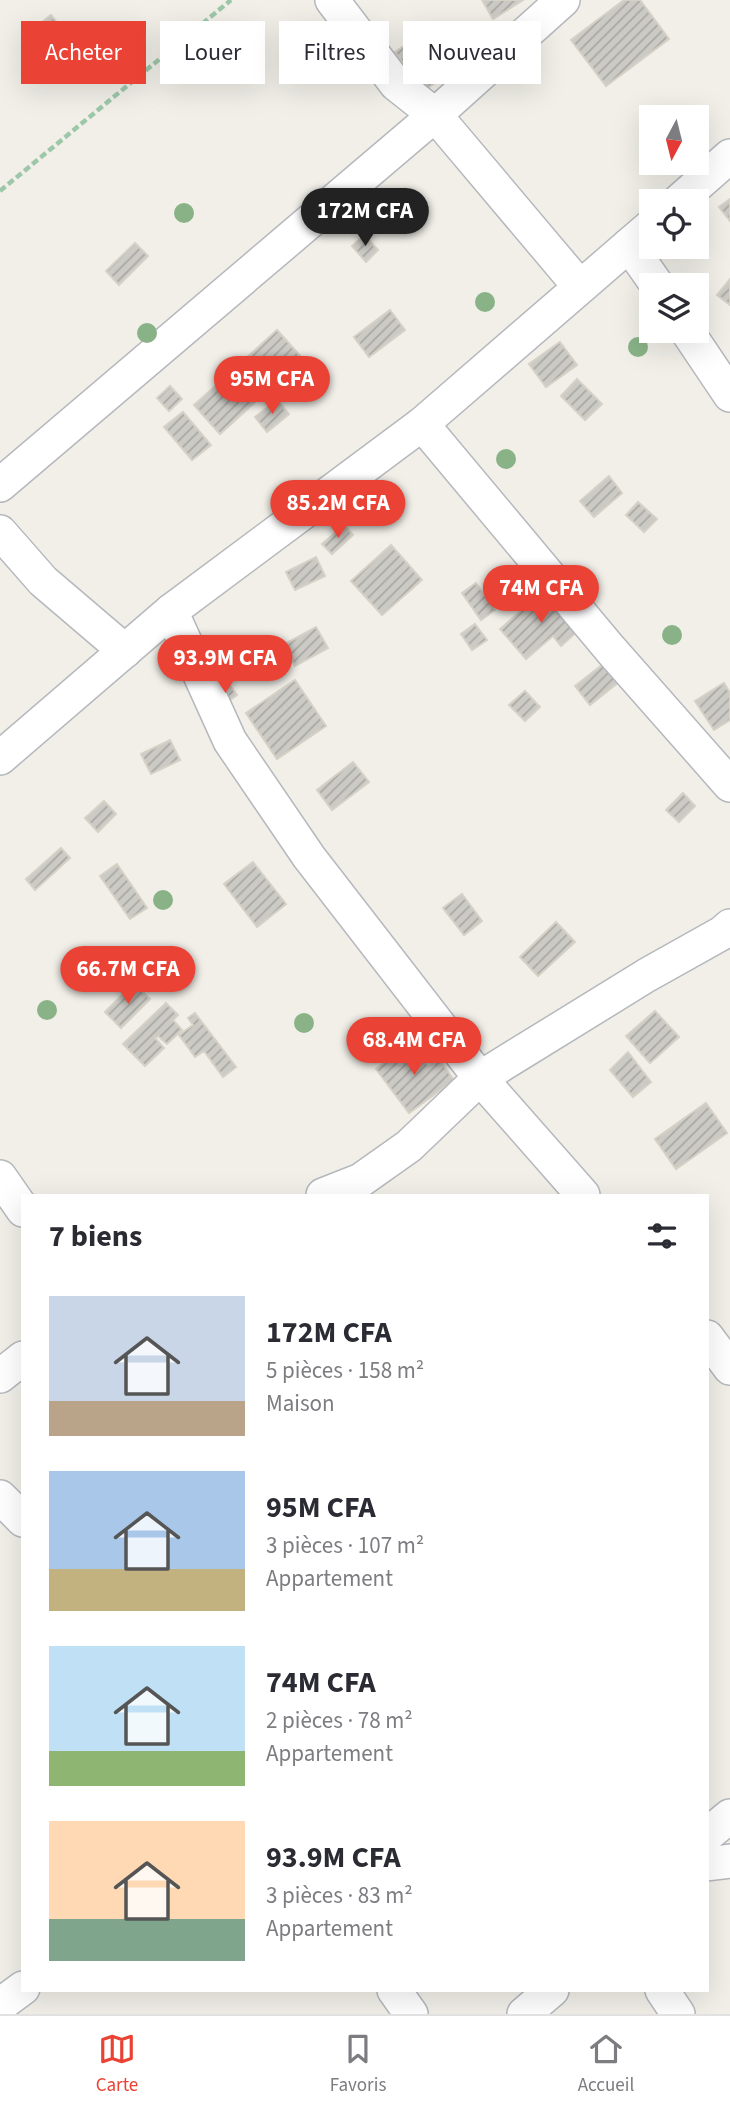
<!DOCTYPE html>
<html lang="fr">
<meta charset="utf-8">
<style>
:root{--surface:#fff;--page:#f2f2f3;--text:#2b2b33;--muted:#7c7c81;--line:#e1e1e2;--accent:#ea4335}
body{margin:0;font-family:"Source Sans 3",sans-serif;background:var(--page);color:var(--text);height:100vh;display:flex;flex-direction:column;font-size:26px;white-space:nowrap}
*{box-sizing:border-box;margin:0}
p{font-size:23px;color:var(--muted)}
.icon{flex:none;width:38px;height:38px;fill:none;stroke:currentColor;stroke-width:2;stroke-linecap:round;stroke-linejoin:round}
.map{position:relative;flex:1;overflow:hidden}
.drawer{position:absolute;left:21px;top:1194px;width:688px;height:798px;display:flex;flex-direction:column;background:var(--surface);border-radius:0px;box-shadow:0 7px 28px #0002}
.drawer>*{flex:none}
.top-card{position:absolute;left:21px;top:21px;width:690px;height:63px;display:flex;gap:14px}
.needle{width:46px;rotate:187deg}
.fabs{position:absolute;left:639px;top:105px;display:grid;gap:14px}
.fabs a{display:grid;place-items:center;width:70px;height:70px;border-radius:0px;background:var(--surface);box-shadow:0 7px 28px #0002;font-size:35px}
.price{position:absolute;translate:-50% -60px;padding:0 16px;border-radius:24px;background:var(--accent);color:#fff;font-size:23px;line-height:46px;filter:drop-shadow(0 2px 4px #0008)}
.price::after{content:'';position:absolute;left:50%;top:42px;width:21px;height:16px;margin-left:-10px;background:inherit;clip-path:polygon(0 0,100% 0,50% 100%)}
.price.current{background:#222;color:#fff}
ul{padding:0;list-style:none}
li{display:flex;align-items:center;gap:21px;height:175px;padding:0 28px}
li span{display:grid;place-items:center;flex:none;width:196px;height:140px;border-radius:0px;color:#555}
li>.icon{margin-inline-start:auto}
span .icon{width:84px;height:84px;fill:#fffc;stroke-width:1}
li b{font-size:30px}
h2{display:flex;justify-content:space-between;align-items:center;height:84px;padding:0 28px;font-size:30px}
.chip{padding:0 24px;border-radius:0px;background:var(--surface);box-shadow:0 7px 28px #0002;font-size:24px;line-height:63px}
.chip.current{background:var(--accent);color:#fff}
.menu{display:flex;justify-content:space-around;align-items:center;height:98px;border-top:2px solid var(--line);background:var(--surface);font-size:19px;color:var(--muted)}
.menu a{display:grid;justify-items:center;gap:4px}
.menu .current{color:var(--accent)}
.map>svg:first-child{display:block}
.building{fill:url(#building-hatch);stroke:#d6d1c6;stroke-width:2}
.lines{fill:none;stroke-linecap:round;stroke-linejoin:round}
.street-casing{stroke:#b5b8bc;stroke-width:36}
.path{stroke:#9cc7a9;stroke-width:4.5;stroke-dasharray:7 3.5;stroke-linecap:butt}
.street{stroke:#fff;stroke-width:33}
.tree{fill:#89b387}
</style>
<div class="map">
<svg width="730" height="2014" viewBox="0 0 730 2014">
<defs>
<pattern id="building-hatch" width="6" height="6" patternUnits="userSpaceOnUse" patternTransform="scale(1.75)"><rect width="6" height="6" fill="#cccac5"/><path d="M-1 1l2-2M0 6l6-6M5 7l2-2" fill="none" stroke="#a9a8a4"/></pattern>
</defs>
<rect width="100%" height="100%" fill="#f1efe8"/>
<g class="building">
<polygon points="482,0 523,0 493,19"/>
<polygon points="624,0 640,0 669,39 606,86 571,40"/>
<polygon points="51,15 67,35 75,29 96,54 67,79 29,33"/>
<polygon points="420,35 448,74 423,91 395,52"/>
<polygon points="730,199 730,221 719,207"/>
<polygon points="364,235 378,250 366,262 352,246"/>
<polygon points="135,243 148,256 119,285 106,271"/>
<polygon points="730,279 730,305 717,295"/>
<polygon points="390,310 405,330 369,357 354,337"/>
<polygon points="277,330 303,359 220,434 194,405"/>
<polygon points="560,342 577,365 546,387 529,364"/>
<polygon points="577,379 602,404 585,420 561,396"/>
<polygon points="170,386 182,399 169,411 157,398"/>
<polygon points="277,400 289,414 267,432 255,417"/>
<polygon points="183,412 211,445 192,460 164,427"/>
<polygon points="609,476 622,493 594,517 580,501"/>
<polygon points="638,502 657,519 644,532 626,515"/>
<polygon points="344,525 353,535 332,554 322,544"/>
<polygon points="391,545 422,580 382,615 351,581"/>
<polygon points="316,557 325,576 295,590 286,572"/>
<polygon points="476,583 495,610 481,620 462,593"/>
<polygon points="547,588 582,627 561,646 553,636 526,659 500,629"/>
<polygon points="475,624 487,640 472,650 461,634"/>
<polygon points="316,627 328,648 295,666 283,645"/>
<polygon points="606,662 620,681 590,705 575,686"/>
<polygon points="295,680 326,726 277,759 246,713"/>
<polygon points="724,683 730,693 730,720 714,730 695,701"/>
<polygon points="229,684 237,695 221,706 214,694"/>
<polygon points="525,691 540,707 525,721 509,705"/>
<polygon points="170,740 180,760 151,774 141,754"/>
<polygon points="353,762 369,782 332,810 317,790"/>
<polygon points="683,793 695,806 679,822 666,810"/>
<polygon points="104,801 116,814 98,832 85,818"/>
<polygon points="61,848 70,858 35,890 26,879"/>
<polygon points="253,862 286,904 257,927 224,884"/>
<polygon points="117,864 147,908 130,919 100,876"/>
<polygon points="462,894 482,921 464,935 443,908"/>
<polygon points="556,922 575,942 538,976 520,957"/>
<polygon points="134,983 150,999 121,1028 105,1012"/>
<polygon points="166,1003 178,1015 173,1020 182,1030 167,1044 158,1036 155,1038 164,1048 145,1066 123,1044"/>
<polygon points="655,1011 679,1037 650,1063 626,1036"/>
<polygon points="195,1013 236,1067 223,1077 204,1051 195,1057 179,1035 193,1025 188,1018"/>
<polygon points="411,1042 428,1065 437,1057 454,1080 409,1113 376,1069"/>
<polygon points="628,1052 651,1082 633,1097 610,1070"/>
<polygon points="706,1103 727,1133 676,1169 655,1139"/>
</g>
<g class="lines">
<defs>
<g id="street">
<polyline points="332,0 396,84 435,115 580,287"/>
<polyline points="679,201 730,156"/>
<polyline points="629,245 657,285"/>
<polyline points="687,331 730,395"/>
<polyline points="422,424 611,650 730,785"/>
<polyline points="0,485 435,115 563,0"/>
<polyline points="0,532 43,581 125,651"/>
<polyline points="171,611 230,741 309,857 480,1078 583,1195"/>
<polyline points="0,758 171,611 422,424 651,226"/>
<polyline points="0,1177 23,1210"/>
<polyline points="323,1195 361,1180 409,1146 480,1078 647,975 722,933 730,926"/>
<polyline points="707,1337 730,1368"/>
<polyline points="0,1376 23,1358"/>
<polyline points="0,1497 23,1520"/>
<polyline points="707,1835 730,1816"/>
<polyline points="707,1864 730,1861"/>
<polyline points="394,1990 411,2014"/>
<polyline points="662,1990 678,2014"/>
<polyline points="0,2005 23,1988"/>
<polyline points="524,2014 552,1990"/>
</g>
</defs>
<use href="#street" class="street-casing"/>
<polyline class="path" points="0,191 231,0"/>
<use href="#street" class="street"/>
</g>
<g class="tree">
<circle cx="184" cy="213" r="10"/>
<circle cx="485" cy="302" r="10"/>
<circle cx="147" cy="333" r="10"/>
<circle cx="638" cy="347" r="10"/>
<circle cx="506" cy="459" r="10"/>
<circle cx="672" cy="635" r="10"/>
<circle cx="163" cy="900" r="10"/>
<circle cx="47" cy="1010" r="10"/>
<circle cx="304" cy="1023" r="10"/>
</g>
</svg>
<div class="fabs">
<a><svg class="needle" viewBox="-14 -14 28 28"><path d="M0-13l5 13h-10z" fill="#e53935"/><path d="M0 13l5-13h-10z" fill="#7c7c81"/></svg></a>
<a><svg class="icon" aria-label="locate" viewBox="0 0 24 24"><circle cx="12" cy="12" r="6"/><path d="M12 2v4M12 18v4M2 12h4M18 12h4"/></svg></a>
<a><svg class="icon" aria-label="layers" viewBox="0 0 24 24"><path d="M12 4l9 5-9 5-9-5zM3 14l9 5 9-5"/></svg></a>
</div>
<b class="price current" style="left:365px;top:248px">172M CFA</b>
<b class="price" style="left:272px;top:416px">95M CFA</b>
<b class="price" style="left:338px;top:540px">85.2M CFA</b>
<b class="price" style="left:541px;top:625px">74M CFA</b>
<b class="price" style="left:225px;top:695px">93.9M CFA</b>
<b class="price" style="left:128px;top:1006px">66.7M CFA</b>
<b class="price" style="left:414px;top:1077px">68.4M CFA</b>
<div class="top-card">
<a class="chip current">Acheter</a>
<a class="chip">Louer</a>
<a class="chip">Filtres</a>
<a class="chip">Nouveau</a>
</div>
<section class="drawer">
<h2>7 biens<svg class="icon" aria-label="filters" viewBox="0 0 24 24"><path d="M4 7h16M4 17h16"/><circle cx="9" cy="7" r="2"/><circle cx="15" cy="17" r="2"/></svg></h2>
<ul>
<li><span style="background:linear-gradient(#c9d6e8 75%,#b9a48a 0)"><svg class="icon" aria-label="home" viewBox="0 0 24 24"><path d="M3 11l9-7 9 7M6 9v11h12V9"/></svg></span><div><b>172M CFA</b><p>5 pièces · 158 m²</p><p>Maison</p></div></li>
<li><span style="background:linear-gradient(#a9c7e8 70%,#c2b280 0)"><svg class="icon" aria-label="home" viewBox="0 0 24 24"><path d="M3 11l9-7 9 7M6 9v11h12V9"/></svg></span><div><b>95M CFA</b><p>3 pièces · 107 m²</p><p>Appartement</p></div></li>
<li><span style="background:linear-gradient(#bfe0f5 75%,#8fb573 0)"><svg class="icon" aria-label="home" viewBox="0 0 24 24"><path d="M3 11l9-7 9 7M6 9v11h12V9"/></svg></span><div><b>74M CFA</b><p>2 pièces · 78 m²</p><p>Appartement</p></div></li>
<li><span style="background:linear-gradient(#ffd9b3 70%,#7fa58c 0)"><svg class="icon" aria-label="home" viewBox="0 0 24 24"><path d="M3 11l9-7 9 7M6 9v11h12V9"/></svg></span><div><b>93.9M CFA</b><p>3 pièces · 83 m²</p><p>Appartement</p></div></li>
</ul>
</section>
</div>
<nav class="menu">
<a class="current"><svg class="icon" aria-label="map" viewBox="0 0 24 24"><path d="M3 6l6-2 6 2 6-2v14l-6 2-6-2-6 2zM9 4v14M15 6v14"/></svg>Carte</a>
<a><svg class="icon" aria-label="saved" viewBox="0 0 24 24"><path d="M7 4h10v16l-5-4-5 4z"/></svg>Favoris</a>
<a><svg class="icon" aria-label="home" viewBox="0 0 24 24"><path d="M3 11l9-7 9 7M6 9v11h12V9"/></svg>Accueil</a>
</nav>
